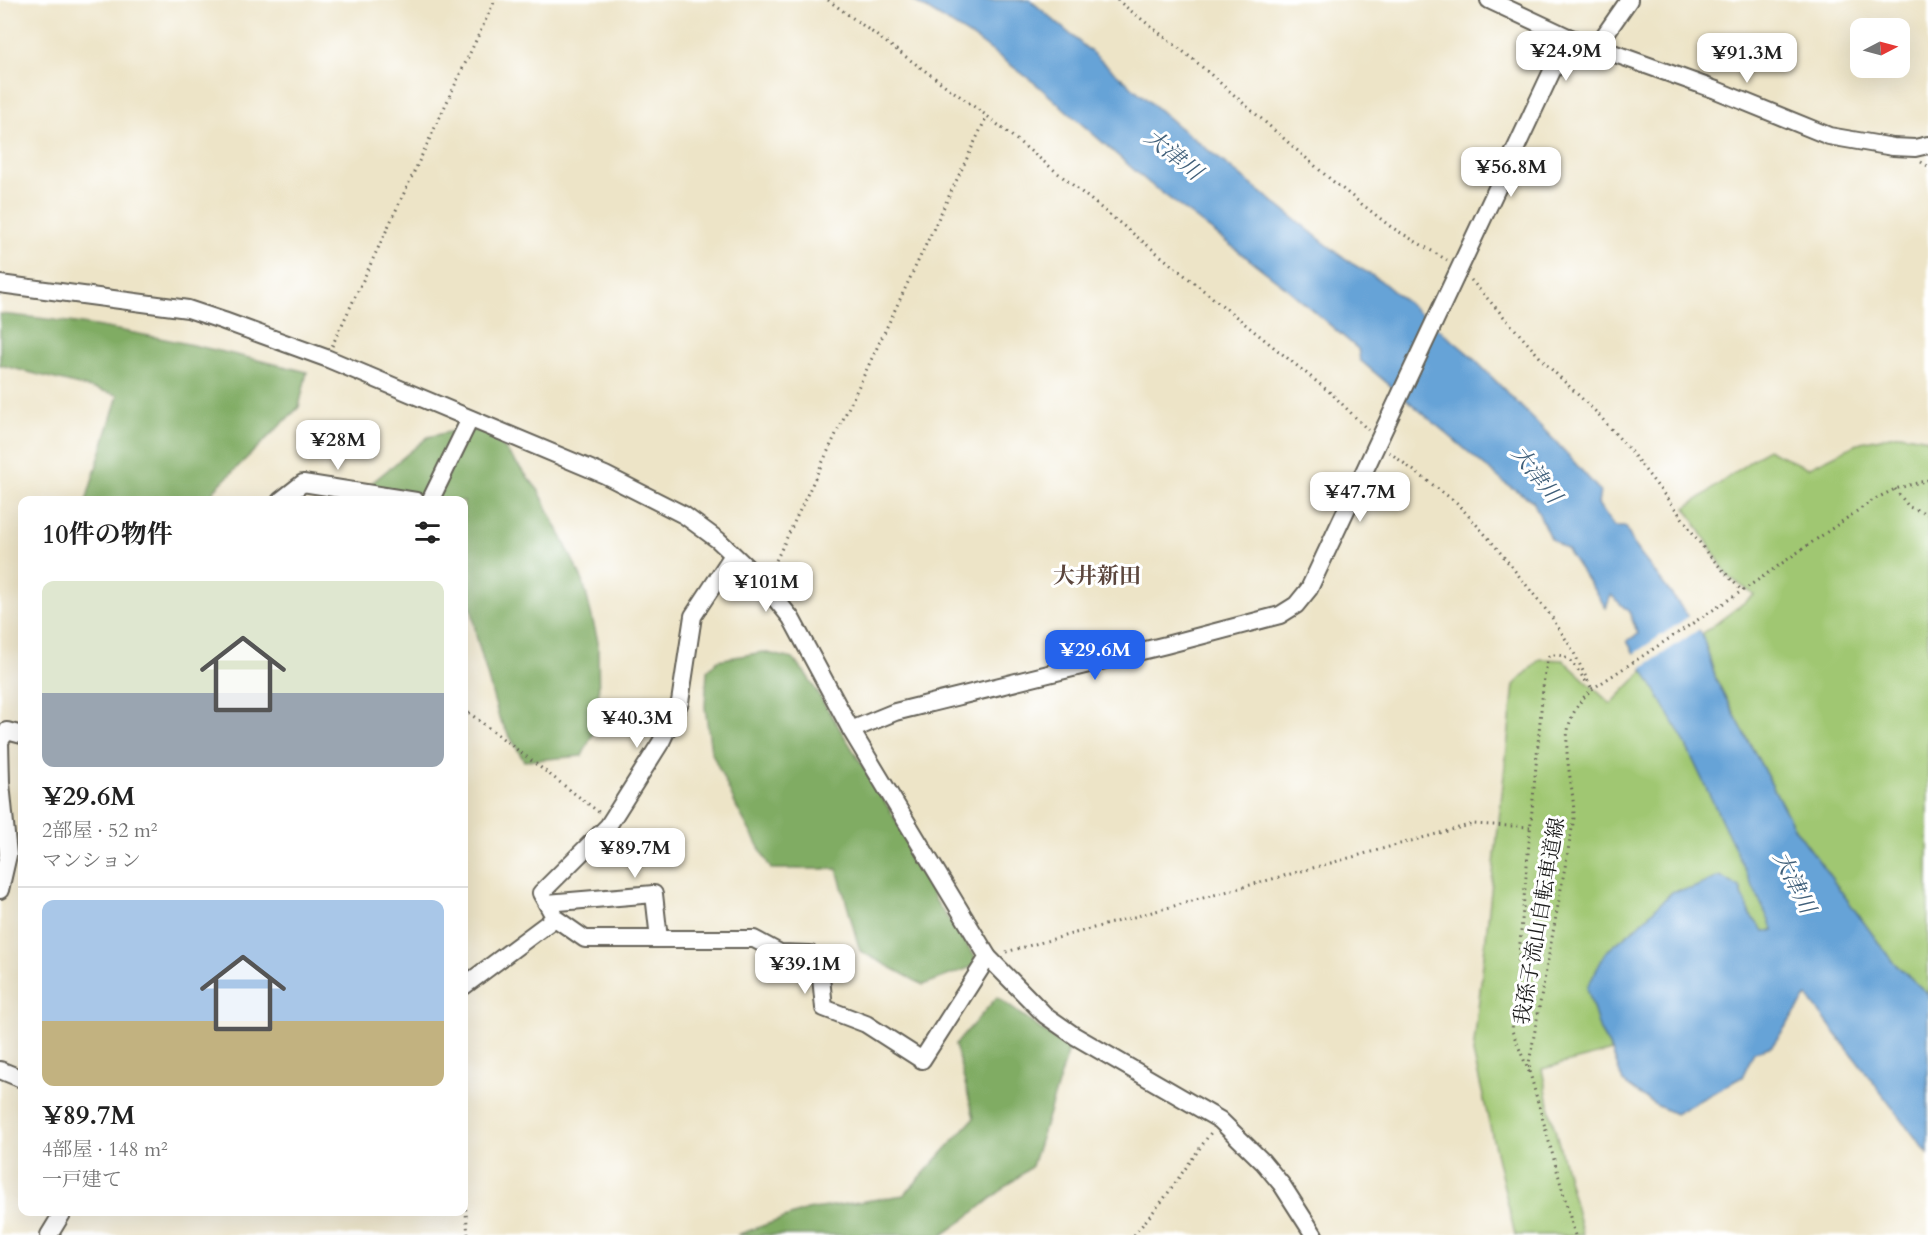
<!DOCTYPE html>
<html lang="ja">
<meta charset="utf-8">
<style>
:root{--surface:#fff;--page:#f2f2f2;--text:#222;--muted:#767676;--line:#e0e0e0;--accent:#2563eb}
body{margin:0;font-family:Cardo,"Noto Serif JP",serif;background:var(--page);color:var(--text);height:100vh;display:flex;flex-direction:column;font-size:22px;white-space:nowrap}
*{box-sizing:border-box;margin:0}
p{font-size:20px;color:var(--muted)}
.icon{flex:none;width:33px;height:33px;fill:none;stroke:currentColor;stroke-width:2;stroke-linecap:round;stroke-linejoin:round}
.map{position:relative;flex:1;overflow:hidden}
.drawer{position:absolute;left:18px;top:496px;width:450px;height:720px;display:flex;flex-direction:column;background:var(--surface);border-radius:12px;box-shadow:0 6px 24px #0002}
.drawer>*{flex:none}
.needle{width:39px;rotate:84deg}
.buttons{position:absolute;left:1850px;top:18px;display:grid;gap:12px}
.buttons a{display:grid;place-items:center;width:60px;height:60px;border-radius:12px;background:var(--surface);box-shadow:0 6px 24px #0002;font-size:30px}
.price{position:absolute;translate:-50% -51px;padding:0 14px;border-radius:12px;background:#fff;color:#222;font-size:20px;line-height:39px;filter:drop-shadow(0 2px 3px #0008)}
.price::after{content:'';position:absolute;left:50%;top:36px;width:18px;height:14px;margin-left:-9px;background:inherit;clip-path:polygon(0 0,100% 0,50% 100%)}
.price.on{background:var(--accent);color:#fff}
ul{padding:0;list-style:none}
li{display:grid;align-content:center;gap:12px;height:318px;padding:0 24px}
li+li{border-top:2px solid var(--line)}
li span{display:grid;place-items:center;height:186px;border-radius:12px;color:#555}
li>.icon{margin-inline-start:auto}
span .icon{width:108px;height:108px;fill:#fffc;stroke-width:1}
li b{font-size:26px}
h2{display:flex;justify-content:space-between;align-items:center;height:72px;padding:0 24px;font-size:26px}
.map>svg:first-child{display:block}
.green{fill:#a0c772;stroke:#5e7247;stroke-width:1.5}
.forest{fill:#80ac64;stroke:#4e6440;stroke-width:1.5}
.water{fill:#66a3d7;stroke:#41607a;stroke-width:1.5}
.pier{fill:#ede4c7}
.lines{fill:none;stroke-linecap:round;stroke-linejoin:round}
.minor-casing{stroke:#656258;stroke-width:20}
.path{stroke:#656258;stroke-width:3;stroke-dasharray:1.5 4.5;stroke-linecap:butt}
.minor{stroke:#fff;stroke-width:16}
.labels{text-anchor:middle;stroke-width:6;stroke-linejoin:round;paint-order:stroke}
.street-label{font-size:21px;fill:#1c1c1c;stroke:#fff}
.water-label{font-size:22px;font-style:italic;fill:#41607a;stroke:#fff}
.neighbourhood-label{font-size:22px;font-weight:bold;fill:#5c463d;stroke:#fff}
</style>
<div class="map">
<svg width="1928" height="1235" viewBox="0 0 1928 1235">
<rect width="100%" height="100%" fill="#fff"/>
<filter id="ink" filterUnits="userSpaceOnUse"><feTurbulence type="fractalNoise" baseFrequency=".0167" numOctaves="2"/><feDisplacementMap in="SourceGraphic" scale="12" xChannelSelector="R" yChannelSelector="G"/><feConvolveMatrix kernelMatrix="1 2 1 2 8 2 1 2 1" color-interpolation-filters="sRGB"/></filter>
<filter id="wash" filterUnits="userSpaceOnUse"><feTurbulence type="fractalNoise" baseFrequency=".008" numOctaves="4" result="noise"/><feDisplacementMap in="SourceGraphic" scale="24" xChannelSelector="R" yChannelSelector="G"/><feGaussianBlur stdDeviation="1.35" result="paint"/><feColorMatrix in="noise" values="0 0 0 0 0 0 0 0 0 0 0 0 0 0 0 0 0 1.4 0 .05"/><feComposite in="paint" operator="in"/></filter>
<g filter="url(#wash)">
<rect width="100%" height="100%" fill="#ede4c7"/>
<g class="green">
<polygon points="1900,434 1928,439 1928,994 1892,961 1794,827 1716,679 1702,634 1754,595 1728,576 1686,508 1767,449 1808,468 1861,442"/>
<polygon points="1540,659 1563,660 1611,704 1644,670 1683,739 1775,931 1764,931 1750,915 1740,888 1720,877 1691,889 1673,891 1640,924 1606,952 1600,1031 1612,1051 1542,1069 1551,1114 1583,1235 1515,1235 1473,1053 1514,685"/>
</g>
<g class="forest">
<path d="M0,314C104,323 206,347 307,372L299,407L214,490L210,501H86L118,395L0,365Z"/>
<polygon points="461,429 491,432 539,491 583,581 598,641 599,721 582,756 524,761 499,718 476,635 467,579 464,576 464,501 353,501 357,495 428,437"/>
<polygon points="763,652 793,659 806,674 911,844 935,900 980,964 923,985 860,951 837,869 771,869 737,808 711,751 705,707 707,671 718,660"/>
<polygon points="997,997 1069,1050 1032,1166 964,1220 942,1235 737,1235 807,1210 904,1195 974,1118 955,1045"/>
</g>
<polygon class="water" points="912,0 1030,0 1178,126 1346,260 1380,280 1470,355 1557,443 1600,491 1598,504 1614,527 1626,527 1635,547 1702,634 1716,680 1794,827 1892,961 1928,994 1928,1154 1807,996 1772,1046 1754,1052 1742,1077 1675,1114 1654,1104 1623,1082 1612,1051 1600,1031 1587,988 1606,952 1640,924 1673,891 1691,889 1720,876 1740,888 1750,915 1764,931 1774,931 1683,739 1627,641 1638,634 1629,612 1611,595 1606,608 1567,550 1550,538 1533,501 1506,484 1360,360 1358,349 1284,286 1149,183 1036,84 976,39"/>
<polygon class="pier" points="1691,615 1701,628 1640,669 1632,655"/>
</g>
<g filter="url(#ink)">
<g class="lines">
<defs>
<g id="minor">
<polyline points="1489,0 1568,37 1716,90 1829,136 1893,147 1915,148 1928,145"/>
<polyline points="1597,46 1629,0"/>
<polyline points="0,284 188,309 224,321 326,358 605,475 684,515 718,540 761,581 791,618 851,730 988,957 1045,1015 1075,1036 1220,1120 1263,1162 1282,1185 1314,1235"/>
<polyline points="280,501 303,483 416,501"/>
<polyline points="430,501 470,419"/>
<polyline points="733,555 693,616 680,702 661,742 608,826 541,893 555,918 585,939 754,939 780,953 810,954 820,967 824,1008 866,1024 922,1060 988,957"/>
<polyline points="851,730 895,712 1166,645 1280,615 1296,605 1309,589 1568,37"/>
<polyline points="0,890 8,855 1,783 0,741 7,731 22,735"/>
<polyline points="547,903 654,894 659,939"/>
<polyline points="464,986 555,918"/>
<polyline points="0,1070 22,1079"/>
<polyline points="49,1235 63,1212"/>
</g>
</defs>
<use href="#minor" class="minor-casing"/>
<g class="path">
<polyline points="828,0 987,116 1332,394 1368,430"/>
<polyline points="1117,0 1194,60 1330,179 1391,227 1447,260"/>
<polyline points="1921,162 1928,166"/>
<polyline points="1471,280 1546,364 1597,413 1628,448 1683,519 1707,553 1742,591"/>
<polyline points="332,346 495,0"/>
<polyline points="1389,452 1457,503 1491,541 1551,616 1572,649 1592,689"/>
<polyline points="1895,489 1909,507 1928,514"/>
<polyline points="771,571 987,116"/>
<polyline points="464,709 600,813"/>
<polyline points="1006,952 1473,824 1530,827"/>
<path d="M1529,1072L1512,1031L1544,677L1549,656C1568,650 1577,670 1587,683"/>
<polyline points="464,1191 468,1235"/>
<polyline points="1134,1235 1163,1200 1212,1131"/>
<path d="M1575,1235L1531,1077L1529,1063L1574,818C1574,768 1549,729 1592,689L1742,591L1873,500L1895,489L1928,480"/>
</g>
<use href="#minor" class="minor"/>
</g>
</g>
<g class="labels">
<g class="street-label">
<text transform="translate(1539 921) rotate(-80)" y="7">我孫子流山自転車道線</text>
</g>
<g class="water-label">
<text transform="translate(1174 154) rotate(39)" y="8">大津川</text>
<text transform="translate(1537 474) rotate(52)" y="8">大津川</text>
<text transform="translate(1795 882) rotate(63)" y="8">大津川</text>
</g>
<g class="neighbourhood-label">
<text x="1097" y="583">大井新田</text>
</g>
</g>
</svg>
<div class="buttons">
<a><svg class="needle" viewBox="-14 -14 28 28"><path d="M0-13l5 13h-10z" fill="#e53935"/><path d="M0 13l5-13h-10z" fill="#767676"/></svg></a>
</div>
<b class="price" style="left:1566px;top:82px">¥24.9M</b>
<b class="price" style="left:1747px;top:84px">¥91.3M</b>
<b class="price" style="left:1511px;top:198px">¥56.8M</b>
<b class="price" style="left:338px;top:471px">¥28M</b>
<b class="price" style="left:1360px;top:523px">¥47.7M</b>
<b class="price" style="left:766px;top:613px">¥101M</b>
<b class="price on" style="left:1095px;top:681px">¥29.6M</b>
<b class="price" style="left:637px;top:749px">¥40.3M</b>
<b class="price" style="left:635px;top:879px">¥89.7M</b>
<b class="price" style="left:805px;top:995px">¥39.1M</b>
<section class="drawer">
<h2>10件の物件<svg class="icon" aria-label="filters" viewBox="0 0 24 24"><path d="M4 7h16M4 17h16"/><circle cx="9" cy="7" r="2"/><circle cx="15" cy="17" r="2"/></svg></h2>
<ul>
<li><span style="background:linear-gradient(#dfe7d0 60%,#9aa5b1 0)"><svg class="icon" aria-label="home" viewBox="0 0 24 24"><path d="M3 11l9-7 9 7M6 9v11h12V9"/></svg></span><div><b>¥29.6M</b><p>2部屋 · 52 m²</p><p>マンション</p></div></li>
<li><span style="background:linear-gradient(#a9c7e8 65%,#c2b280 0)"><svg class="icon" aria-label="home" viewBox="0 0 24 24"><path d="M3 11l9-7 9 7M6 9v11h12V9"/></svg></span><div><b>¥89.7M</b><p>4部屋 · 148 m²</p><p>一戸建て</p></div></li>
</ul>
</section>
</div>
